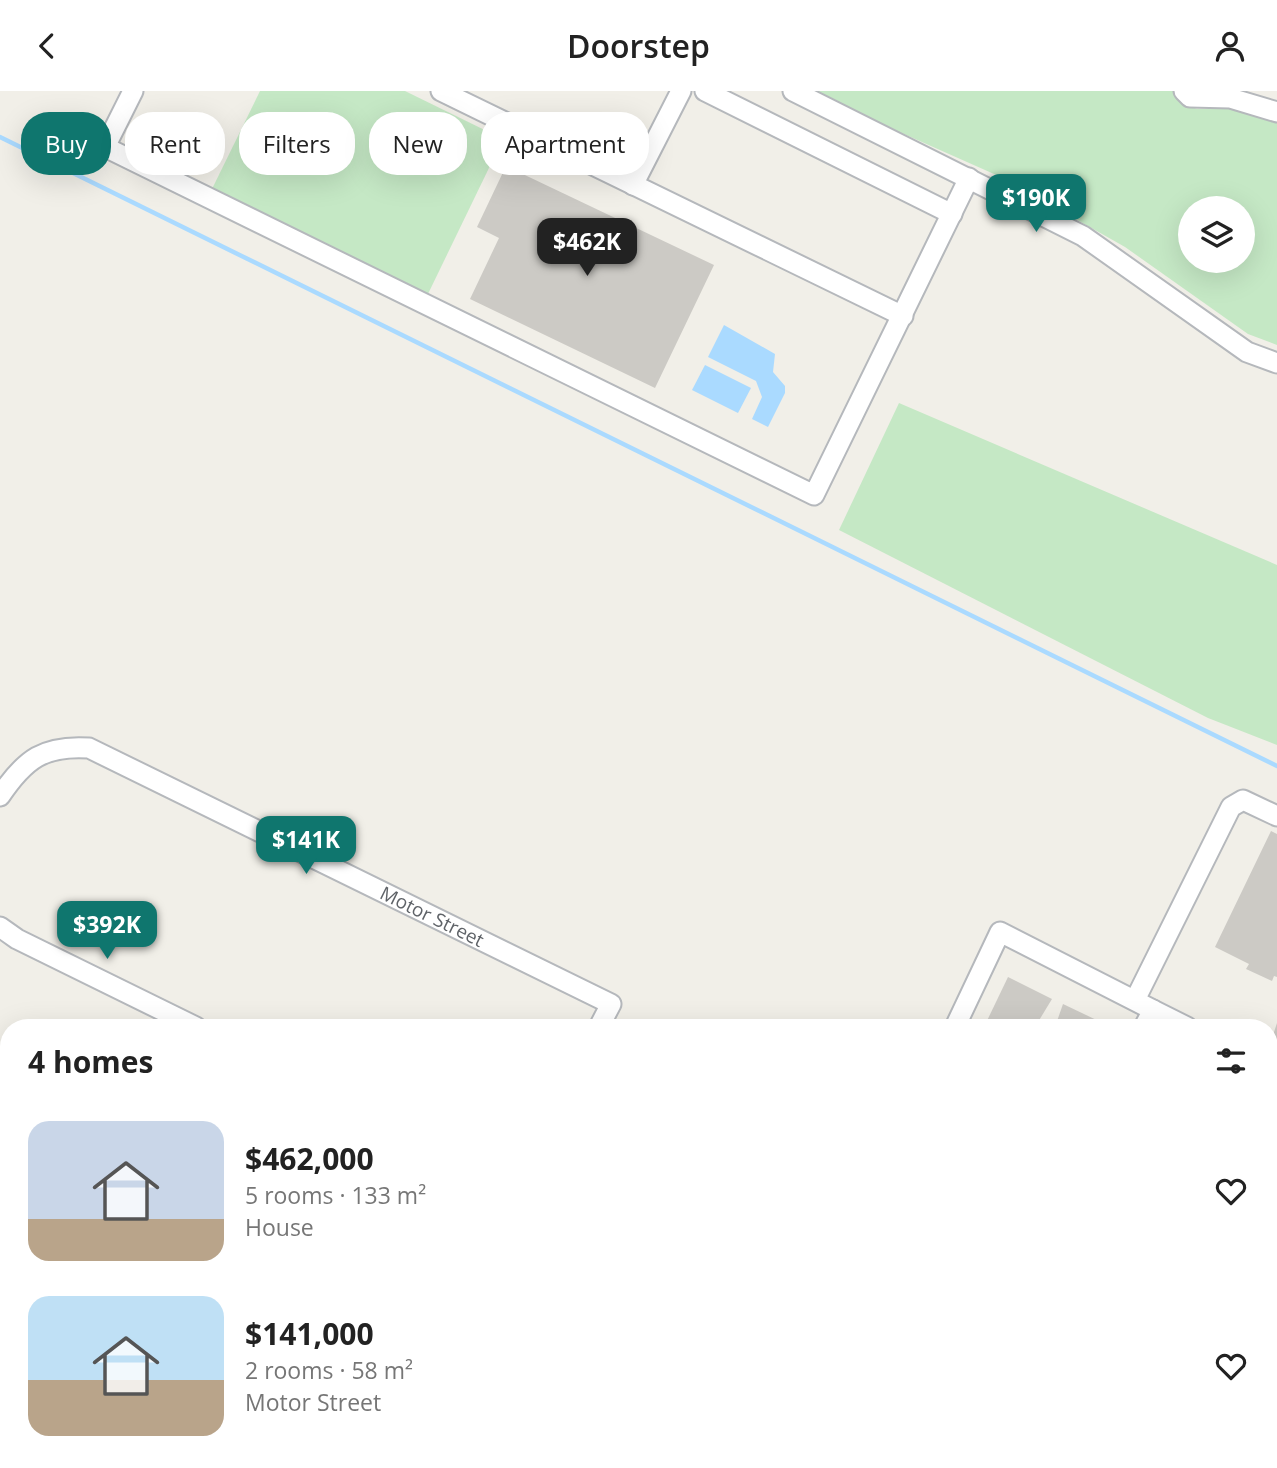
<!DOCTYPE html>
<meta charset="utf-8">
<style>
:root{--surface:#fff;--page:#f2f2f2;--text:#222;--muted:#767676;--accent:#0f766e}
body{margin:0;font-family:"Open Sans",sans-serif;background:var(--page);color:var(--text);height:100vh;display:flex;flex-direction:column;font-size:26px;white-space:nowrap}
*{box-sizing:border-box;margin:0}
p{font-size:23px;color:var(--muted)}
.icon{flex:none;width:38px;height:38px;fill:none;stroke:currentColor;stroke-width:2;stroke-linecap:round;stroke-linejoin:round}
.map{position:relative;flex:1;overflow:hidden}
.drawer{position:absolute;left:0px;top:928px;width:1278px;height:450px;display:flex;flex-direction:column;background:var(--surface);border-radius:28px 28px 0 0;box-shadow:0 7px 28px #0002}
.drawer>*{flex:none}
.hud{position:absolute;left:21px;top:21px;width:700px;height:63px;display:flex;gap:14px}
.buttons{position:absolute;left:1178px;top:105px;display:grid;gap:14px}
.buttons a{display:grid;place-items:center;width:77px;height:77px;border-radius:50%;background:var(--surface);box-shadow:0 7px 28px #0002;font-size:35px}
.price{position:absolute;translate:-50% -60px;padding:0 16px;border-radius:14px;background:var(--accent);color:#fff;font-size:23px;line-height:46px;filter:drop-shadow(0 2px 4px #0008)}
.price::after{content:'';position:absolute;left:50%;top:42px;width:21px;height:16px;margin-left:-10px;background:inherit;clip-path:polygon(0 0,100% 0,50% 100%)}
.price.selected{background:#222;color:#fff}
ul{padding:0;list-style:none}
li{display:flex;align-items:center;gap:21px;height:175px;padding:0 28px}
li span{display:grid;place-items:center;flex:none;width:196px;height:140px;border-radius:21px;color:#555}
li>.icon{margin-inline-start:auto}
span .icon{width:84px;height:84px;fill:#fffc;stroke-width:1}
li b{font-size:30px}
h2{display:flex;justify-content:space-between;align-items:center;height:84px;padding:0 28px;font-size:30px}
.chip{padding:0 24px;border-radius:28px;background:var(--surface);box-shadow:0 7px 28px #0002;font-size:24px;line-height:63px}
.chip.selected{background:var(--accent);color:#fff}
header{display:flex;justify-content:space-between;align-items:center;height:91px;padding:0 28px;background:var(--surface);font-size:32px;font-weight:600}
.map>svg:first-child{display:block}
.green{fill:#c5e8c5;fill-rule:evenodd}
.water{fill:#aadaff}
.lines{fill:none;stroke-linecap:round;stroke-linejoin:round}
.stream{stroke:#aadaff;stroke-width:4.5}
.building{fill:#cccac5}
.minor-casing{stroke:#b5b8bc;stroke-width:23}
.major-casing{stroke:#f2c960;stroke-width:28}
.path{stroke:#9cc7a9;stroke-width:2.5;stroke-dasharray:7 3.5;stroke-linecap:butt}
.minor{stroke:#fff;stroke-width:19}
.major{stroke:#fff2af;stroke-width:24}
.labels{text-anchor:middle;stroke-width:7;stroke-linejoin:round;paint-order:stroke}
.street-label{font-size:19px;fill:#5f6368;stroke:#fff}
</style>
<header><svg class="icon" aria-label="back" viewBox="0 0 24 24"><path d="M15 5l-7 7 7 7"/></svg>Doorstep<svg class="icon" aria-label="person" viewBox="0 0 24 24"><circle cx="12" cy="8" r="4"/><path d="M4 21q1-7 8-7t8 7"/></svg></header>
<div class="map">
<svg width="1277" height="1377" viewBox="0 0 1277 1377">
<rect width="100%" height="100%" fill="#f1efe8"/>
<g class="green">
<polygon points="260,0 405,0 503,48 427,205 211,100"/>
<path d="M807,0H1174L1179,10L1197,18L1238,17L1277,27V254L1248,243L1125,156L1003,87ZM1190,117H1242V170H1190Z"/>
<polygon points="899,312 1277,474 1277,654 1208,627 839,439"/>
</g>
<g class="water">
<polygon points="724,234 775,263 773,281 785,295 785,302 768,336 752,328 762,306 756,290 708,266"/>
<polygon points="705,274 751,297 738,322 692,299"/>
</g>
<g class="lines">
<polyline class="stream" points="0,46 1277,675"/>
</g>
<g class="building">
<polygon points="506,75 714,174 655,297 470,208 499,147 477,136"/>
<polygon points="1271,740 1277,743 1277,886 1274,885 1272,890 1246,878 1249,873 1215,856"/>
<polygon points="1008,886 1052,908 1035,936 984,936"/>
<polygon points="1063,913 1107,934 1106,936 1055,936"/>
<polygon points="1277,932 1277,967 1272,965 1275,959 1269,956"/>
<polygon points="1269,1009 1277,1014 1277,1027 1269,1044"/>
<polygon points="33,1368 96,1368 92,1377 29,1377"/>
<polygon points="198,1368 262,1368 271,1373 274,1368 313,1368 309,1377 215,1377"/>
<polygon points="661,1368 728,1368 730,1377 657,1377"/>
<polygon points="859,1368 935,1368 931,1377 855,1377"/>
<polygon points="1057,1368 1118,1368 1114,1377 1053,1377"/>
</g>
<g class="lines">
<defs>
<g id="minor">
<polyline points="133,0 105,56 814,404 969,87"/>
<polyline points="441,0 903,225"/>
<polyline points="705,0 952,123"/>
<polyline points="793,0 1083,145 1247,261 1277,272"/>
<polyline points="1184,0 1190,6 1230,7 1277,21"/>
<polyline points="633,94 681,0"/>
<path id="s1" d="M0,705C25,668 44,654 89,657L611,913L599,936"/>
<polyline points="0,836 17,848 196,936"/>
<polyline points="1135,909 1231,716 1243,709 1277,725"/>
<polyline points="1153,919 1187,936"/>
<polyline points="955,936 1000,841 1153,919 1144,936"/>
<polyline points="1269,979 1277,983"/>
<polyline points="1269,1121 1277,1107"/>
<polyline points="1269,1266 1277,1271"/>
<polyline points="457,1368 475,1377"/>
<polyline points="507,1368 524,1377"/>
<polyline points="7,1377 11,1368"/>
<polyline points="378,1377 382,1368"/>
<polyline points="421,1377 429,1368"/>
<polyline points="644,1377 648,1368"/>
<polyline points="951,1377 956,1368"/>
<polyline points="994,1377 998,1368"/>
<polyline points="1040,1377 1044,1368"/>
<polyline points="1147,1377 1151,1368"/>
</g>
<g id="major">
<polyline points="1269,1251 1277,1233"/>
<polyline points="1269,1366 1277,1349"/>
<polyline points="1208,1377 1212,1368"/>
</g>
</defs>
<use href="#minor" class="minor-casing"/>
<use href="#major" class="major-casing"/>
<polyline class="path" points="1269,1202 1277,1184"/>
<use href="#minor" class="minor"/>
<use href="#major" class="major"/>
</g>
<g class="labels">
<g class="street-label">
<text dy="7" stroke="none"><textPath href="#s1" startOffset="490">Motor Street</textPath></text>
</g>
</g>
</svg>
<div class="buttons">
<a><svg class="icon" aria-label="layers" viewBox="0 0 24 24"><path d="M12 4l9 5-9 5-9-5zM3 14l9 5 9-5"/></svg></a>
</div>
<b class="price" style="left:1036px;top:143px">$190K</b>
<b class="price selected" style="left:587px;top:187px">$462K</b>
<b class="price" style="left:306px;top:785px">$141K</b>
<b class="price" style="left:107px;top:870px">$392K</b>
<div class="hud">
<a class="chip selected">Buy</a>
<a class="chip">Rent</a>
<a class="chip">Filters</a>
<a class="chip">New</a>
<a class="chip">Apartment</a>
</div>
<section class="drawer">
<h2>4 homes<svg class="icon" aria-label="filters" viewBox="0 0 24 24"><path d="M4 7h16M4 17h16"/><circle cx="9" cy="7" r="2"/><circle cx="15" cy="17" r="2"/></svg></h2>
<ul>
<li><span style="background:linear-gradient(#c9d6e8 70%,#b9a48a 0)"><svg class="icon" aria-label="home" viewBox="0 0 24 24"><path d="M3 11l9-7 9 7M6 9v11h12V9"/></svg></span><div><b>$462,000</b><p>5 rooms · 133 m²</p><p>House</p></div><svg class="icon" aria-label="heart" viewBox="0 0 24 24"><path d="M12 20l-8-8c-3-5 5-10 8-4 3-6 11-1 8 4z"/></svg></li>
<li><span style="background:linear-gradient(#bfe0f5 60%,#b9a48a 0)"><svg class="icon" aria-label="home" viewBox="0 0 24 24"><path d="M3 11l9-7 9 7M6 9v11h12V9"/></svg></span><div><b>$141,000</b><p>2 rooms · 58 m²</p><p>Motor Street</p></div><svg class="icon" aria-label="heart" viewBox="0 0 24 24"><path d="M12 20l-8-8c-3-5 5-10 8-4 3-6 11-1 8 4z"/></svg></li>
</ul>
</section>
</div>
